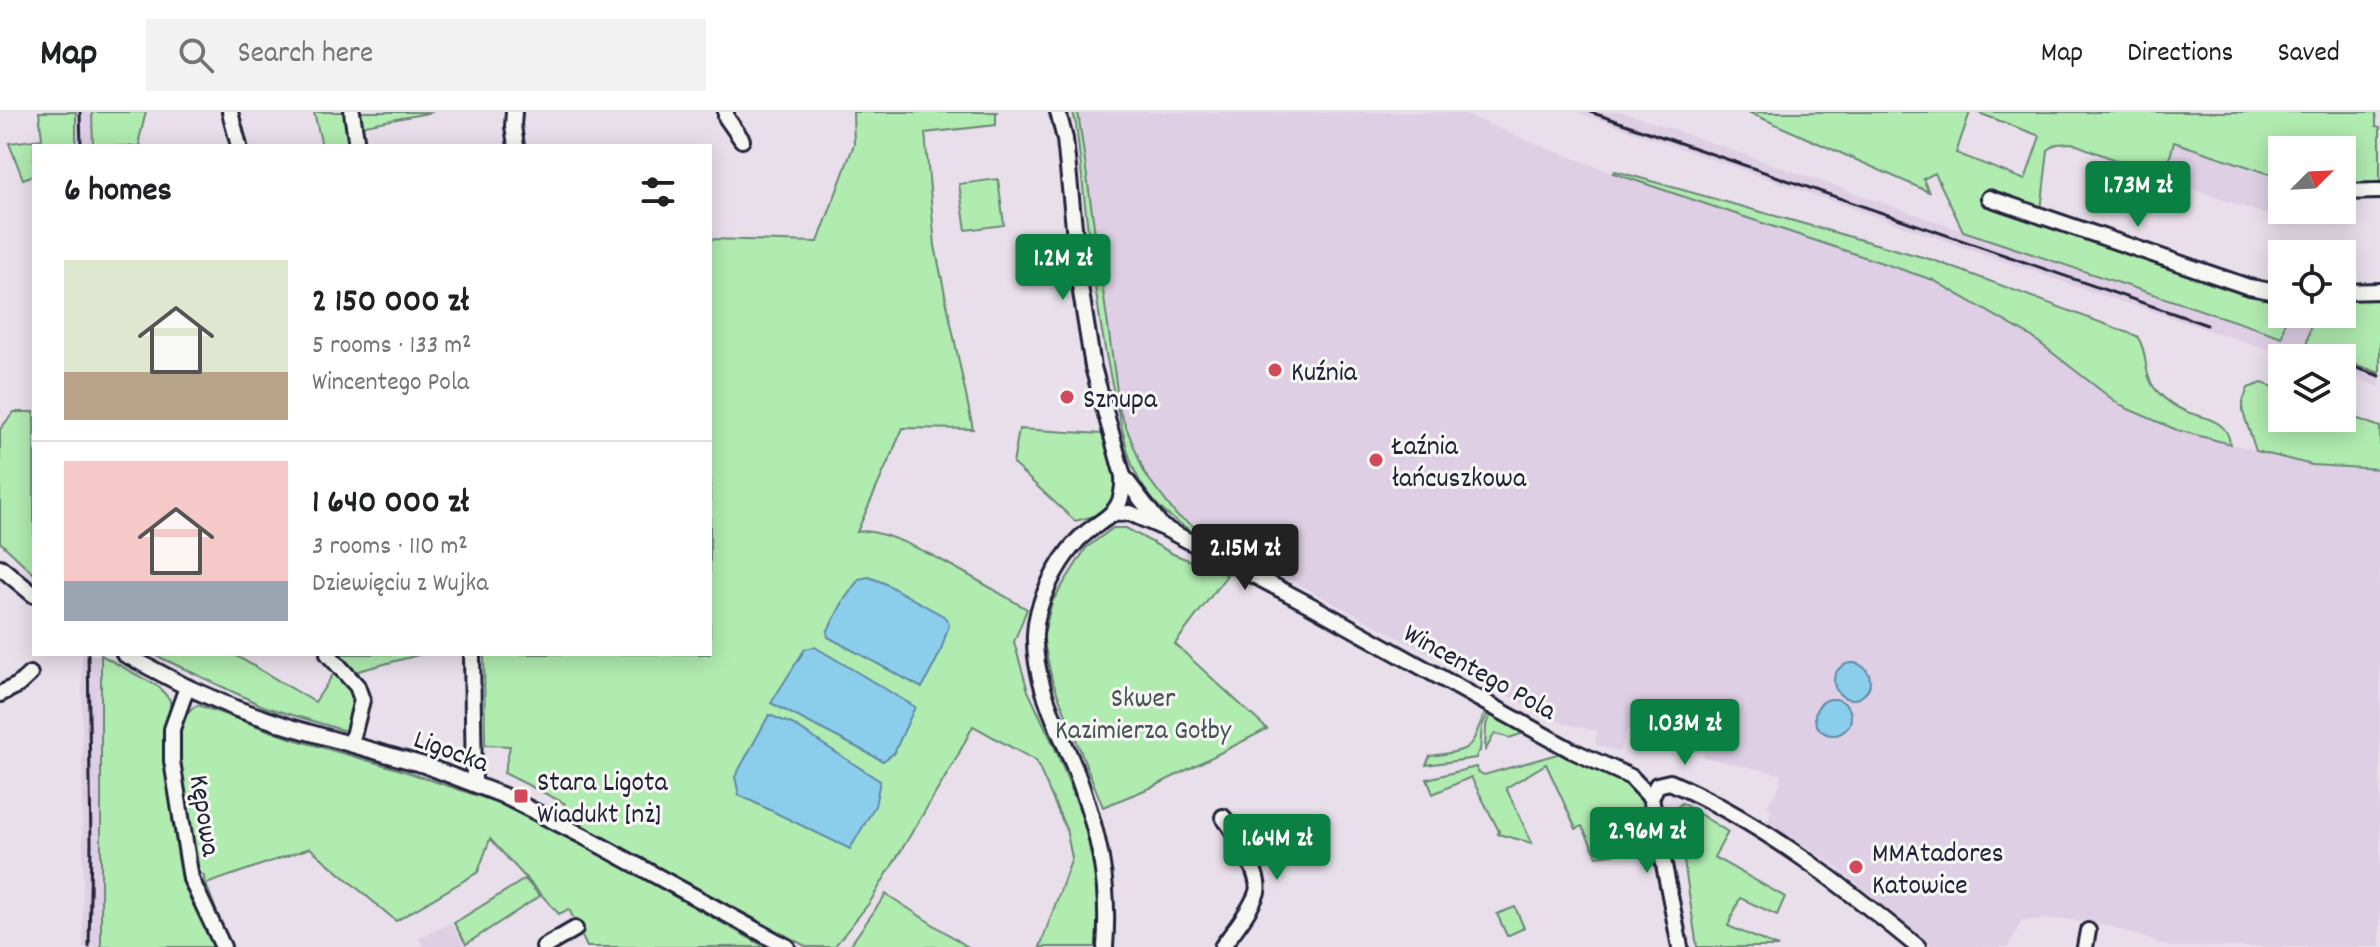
<!DOCTYPE html>
<meta charset="utf-8">
<style>
:root{--surface:#fff;--page:#f2f2f2;--text:#202124;--muted:#757577;--line:#e0e0e0;--accent:#0b8043}
body{margin:0;font-family:Dekko,sans-serif;background:var(--page);color:var(--text);height:100vh;display:flex;flex-direction:column;font-size:30px;white-space:nowrap}
*{box-sizing:border-box;margin:0}
p{font-size:26px;color:var(--muted)}
.icon{flex:none;width:44px;height:44px;fill:none;stroke:currentColor;stroke-width:2;stroke-linecap:round;stroke-linejoin:round}
.map{position:relative;flex:1;overflow:hidden}
.drawer{position:absolute;left:32px;top:32px;width:680px;height:512px;display:flex;flex-direction:column;background:var(--surface);border-radius:0px;box-shadow:0 4px 20px #0003}
.drawer>*{flex:none}
.needle{width:52px;rotate:66deg}
.tools{position:absolute;left:2268px;top:24px;display:grid;gap:16px}
.tools a{display:grid;place-items:center;width:88px;height:88px;border-radius:0px;background:var(--surface);box-shadow:0 4px 20px #0003;font-size:40px}
.price{position:absolute;translate:-50% -68px;padding:0 18px;border-radius:8px;background:var(--accent);color:#fff;font-size:26px;line-height:52px;filter:drop-shadow(0 2px 4px #0008)}
.price::after{content:'';position:absolute;left:50%;top:48px;width:24px;height:18px;margin-left:-12px;background:inherit;clip-path:polygon(0 0,100% 0,50% 100%)}
.price.on{background:#222;color:#fff}
ul{padding:0;list-style:none}
li{display:flex;align-items:center;gap:24px;height:200px;padding:0 32px}
li+li{border-top:2px solid var(--line)}
li span{display:grid;place-items:center;flex:none;width:224px;height:160px;border-radius:0px;color:#555}
li>.icon{margin-inline-start:auto}
span .icon{width:96px;height:96px;fill:#fffc;stroke-width:1}
li b{font-size:34px}
h2{display:flex;justify-content:space-between;align-items:center;height:96px;padding:0 32px;font-size:34px}
header{display:flex;align-items:center;gap:48px;box-sizing:border-box;height:112px;padding:0 40px;background:var(--surface);border-bottom:2px solid var(--line)}
header strong{font-size:38px}
nav{display:flex;gap:44px;margin-inline-start:auto;font-size:28px}
.search{width:560px;height:72px;background:var(--page);display:flex;align-items:center;gap:20px;box-sizing:border-box;padding:0 28px;border-radius:0px;color:var(--muted);font-size:30px}
.map>svg:first-child{display:block}
.built{fill:#decfe4}
.green{fill:#b0ebb0;stroke:#698676;stroke-width:2}
.water{fill:#8bceec;stroke:#6189a5;stroke-width:2}
.lines{fill:none;stroke-linecap:round;stroke-linejoin:round}
.minor-casing{stroke:#22223b;stroke-width:20}
.minor{stroke:#f6f6f2;stroke-width:14}
.rail{stroke:#22223b;stroke-width:3}
.poi-dot{fill:#d1495b;stroke:#f6f6f2;stroke-width:3}
.labels{text-anchor:middle;stroke-width:6;stroke-linejoin:round;paint-order:stroke}
.poi-label{font-size:28px;fill:#22223b;stroke:#f6f6f2;text-anchor:start}
.street-label{font-size:28px;fill:#22223b;stroke:#f6f6f2}
.park-label{font-size:28px;fill:#465458;stroke:#f6f6f2}
</style>
<header>
<strong>Map</strong>
<div class="search"><svg class="icon" aria-label="search" viewBox="0 0 24 24"><circle cx="10" cy="10" r="6"/><path d="M15 15l6 6"/></svg>Search here</div>
<nav><a>Map</a><a>Directions</a><a>Saved</a></nav>
</header>
<div class="map">
<svg width="2380" height="835" viewBox="0 0 2380 835">
<rect width="100%" height="100%" fill="#e8dfea"/>
<filter id="ink" filterUnits="userSpaceOnUse"><feTurbulence type="fractalNoise" baseFrequency=".0125" numOctaves="2"/><feDisplacementMap in="SourceGraphic" scale="16" xChannelSelector="R" yChannelSelector="G"/><feConvolveMatrix kernelMatrix="1 2 1 2 8 2 1 2 1" color-interpolation-filters="sRGB"/></filter>
<g filter="url(#ink)">
<g class="built">
<polygon points="76,0 92,0 93,34 76,34"/>
<polygon points="1078,0 1461,0 1528,29 1613,61 1933,168 2032,225 2121,294 2177,318 2312,353 2380,357 2380,835 2170,835 2107,813 2065,807 2022,808 2008,835 1933,835 1833,752 1767,710 1772,697 1767,694 1780,673 1780,662 1703,645 1704,642 1633,615 1627,619 1619,640 1595,632 1597,619 1560,610 1537,596 1535,598 1232,437 1177,404 1145,362 1120,300"/>
<polygon points="1576,0 1623,0 1963,119 2281,225 2286,202 2313,202 2306,235 2338,246 2295,246 2092,180"/>
<polygon points="2174,30 2282,69 2282,98 2308,98 2307,101 2300,108 2273,105 2164,67"/>
<polygon points="2342,247 2380,261 2380,275 2342,261"/>
<polygon points="82,542 101,543 101,835 83,835"/>
<polygon points="451,811 465,835 424,835 419,826"/>
</g>
<g class="green">
<polygon points="39,0 76,0 76,34 34,34 34,63 23,67 9,31 42,27"/>
<polygon points="92,0 146,0 139,28 141,34 93,34"/>
<polygon points="314,0 433,0 360,14 355,34 322,34"/>
<path d="M853,0H998L996,1V13L925,21L935,134L973,317L903,316L857,420C890,412 993,478 1027,497L1014,530L1028,579L1055,636L1083,706L1099,771L1100,835H1040L1072,746L1066,717L1036,649L973,614L955,649L870,790L834,835H807L568,706L564,691L504,661L510,634L485,633L484,542H710V127L818,130L854,32Z"/>
<path d="M1073,0H1078L1120,300L1145,362L1177,404L1232,437C1200,423 1174,414 1151,386C1129,360 1125,327 1117,295C1095,202 1087,107 1076,12Z"/>
<polygon points="1748,0 1970,0 1956,41 2025,68 2040,24 1976,0 2376,0 2376,14 2380,15 2380,78 2342,79 2342,38 2282,38 2282,66 2174,30 2164,67 2072,31 2057,32 2048,38 2040,108 2262,186 2282,188 2282,202 2286,202 2282,225 1963,119 1935,61 1923,67 1929,80"/>
<path d="M1615,59L1933,148L2137,224C2149,241 2142,262 2156,278C2164,287 2175,295 2187,300C2205,306 2228,308 2230,332L2177,318L2121,294L2032,225L1933,168L1613,61Z"/>
<polygon points="998,67 1004,113 966,118 959,72"/>
<polygon points="2380,184 2380,261 2306,235 2313,202 2342,202 2342,185"/>
<polygon points="2262,271 2282,278 2282,306 2342,306 2342,301 2380,315 2380,357 2312,353 2256,339 2243,300 2243,289 2248,276"/>
<polygon points="14,300 34,300 34,462 0,430 0,317"/>
<path d="M1019,317L1102,322C1111,346 1133,385 1100,402C1092,405 1083,407 1075,409L1013,352Z"/>
<polygon points="1113,416 1126,416 1173,442 1227,463 1175,532 1267,617 1157,673 1103,695 1052,568 1043,526 1052,490 1086,436"/>
<polygon points="153,542 233,542 315,590 336,558 359,592 349,620 263,594"/>
<polygon points="337,542 422,542 358,559 360,568"/>
<polygon points="101,543 159,575 170,588 175,700 172,706 180,756 185,760 217,835 101,835"/>
<path d="M198,593L293,627L401,658L502,692L566,724L765,835H587L569,797L559,802L490,727L478,760L396,809L310,736L206,772L225,821L205,780L204,764L198,760L180,644C180,625 178,601 198,593Z"/>
<path d="M1487,596L1490,597L1482,614L1480,639L1478,640L1476,646L1426,653L1430,644C1479,637 1468,637 1487,596Z"/>
<polygon points="1492,599 1527,620 1509,626 1495,621 1485,639 1486,613"/>
<polygon points="1564,640 1589,655 1591,650 1624,666 1639,680 1651,737 1597,744 1582,714 1576,717 1546,652 1506,676 1532,731 1498,722 1499,719 1471,665 1433,682 1427,667 1476,655 1477,659 1484,663"/>
<polygon points="1682,691 1728,720 1714,745 1785,785 1777,803 1740,786 1728,814 1778,835 1697,835 1676,696"/>
<polygon points="525,767 540,784 466,832 454,811"/>
<polygon points="886,782 968,835 849,835"/>
<polygon points="1515,795 1524,816 1507,824 1497,802"/>
</g>
<g class="water">
<polygon points="869,465 884,471 945,505 949,512 940,541 922,576 828,525 827,520 844,488 859,467"/>
<polygon points="815,535 915,595 894,641 883,649 771,591 805,537"/>
<circle cx="1852" cy="569" r="18"/>
<circle cx="1833" cy="605" r="18"/>
<polygon points="769,603 792,612 880,669 875,694 850,737 739,683 735,665"/>
</g>
<g class="lines">
<defs>
<g id="minor">
<polyline points="230,0 239,34"/>
<polyline points="352,0 357,34"/>
<polyline points="514,0 513,14 516,34"/>
<polyline points="726,0 726,5 742,28"/>
<polyline points="1058,0 1065,27 1080,174 1093,255 1123,364 1160,412"/>
<polyline points="2342,80 2380,79"/>
<polyline points="1989,86 2249,175 2282,181"/>
<polyline points="2342,180 2380,179"/>
<polyline points="1113,402 1130,401 1164,416 1310,493 1571,638 1631,665 1651,686 1680,835"/>
<polyline points="0,455 34,483"/>
<polyline points="124,542 187,575 237,597 290,615 424,653 502,683 583,724 787,835"/>
<polyline points="328,542 357,574 362,588 351,632"/>
<polyline points="472,542 474,671"/>
<polyline points="187,575 172,617 172,649 191,767 223,835"/>
<polyline points="0,582 18,573 30,562"/>
<path d="M1651,686L1657,673L1670,670C1762,710 1841,772 1918,835"/>
<polyline points="544,835 575,817"/>
<path d="M1105,835C1110,771 1099,722 1077,662C1060,618 1033,571 1035,522C1036,491 1056,452 1077,429C1101,404 1125,407 1123,364"/>
<path d="M1222,835C1232,821 1252,797 1257,780C1262,764 1234,718 1223,705"/>
<polyline points="2085,835 2088,819"/>
</g>
</defs>
<use href="#minor" class="minor-casing"/>
<use href="#minor" class="minor"/>
<g class="rail">
<polyline points="80,0 81,34"/>
<polyline points="1590,0 2207,213"/>
<polyline points="2302,237 2327,246"/>
<polyline points="2342,251 2380,264"/>
<polyline points="88,542 91,731 89,835"/>
</g>
</g>
</g>
<g class="poi-dot">
<circle cx="1275" cy="258" r="8"/>
<circle cx="1067" cy="285" r="8"/>
<circle cx="1376" cy="348" r="8"/>
<rect x="513" y="676" width="16" height="16" rx="4"/>
<circle cx="1856" cy="755" r="8"/>
</g>
<g class="labels">
<g class="poi-label">
<text x="1291" y="268">Kuźnia</text>
<text x="1083" y="295">Sznupa</text>
<text x="1392" y="342">Łaźnia<tspan x="1392" dy="32">łańcuszkowa</tspan></text>
<text x="537" y="678">Stara Ligota<tspan x="537" dy="32">Wiadukt [nż]</tspan></text>
<text x="1872" y="749">MMAtadores<tspan x="1872" dy="32">Katowice</tspan></text>
</g>
<g class="street-label">
<text transform="translate(1481 558) rotate(29)" y="10">Wincentego Pola</text>
<text transform="translate(452 637) rotate(20)" y="10">Ligocka</text>
<text transform="translate(207 703) rotate(81)" y="10">Kępowa</text>
</g>
<g class="park-label">
<text x="1143" y="594">Skwer<tspan x="1143" dy="32">Kazimierza Gołby</tspan></text>
</g>
</g>
</svg>
<div class="tools">
<a><svg class="needle" viewBox="-14 -14 28 28"><path d="M0-13l5 13h-10z" fill="#e53935"/><path d="M0 13l5-13h-10z" fill="#757577"/></svg></a>
<a><svg class="icon" aria-label="locate" viewBox="0 0 24 24"><circle cx="12" cy="12" r="6"/><path d="M12 2v4M12 18v4M2 12h4M18 12h4"/></svg></a>
<a><svg class="icon" aria-label="layers" viewBox="0 0 24 24"><path d="M12 4l9 5-9 5-9-5zM3 14l9 5 9-5"/></svg></a>
</div>
<b class="price" style="left:2138px;top:117px">1.73M zł</b>
<b class="price" style="left:1063px;top:190px">1.2M zł</b>
<b class="price on" style="left:1245px;top:480px">2.15M zł</b>
<b class="price" style="left:1685px;top:655px">1.03M zł</b>
<b class="price" style="left:1647px;top:763px">2.96M zł</b>
<b class="price" style="left:1277px;top:770px">1.64M zł</b>
<section class="drawer">
<h2>6 homes<svg class="icon" aria-label="filters" viewBox="0 0 24 24"><path d="M4 7h16M4 17h16"/><circle cx="9" cy="7" r="2"/><circle cx="15" cy="17" r="2"/></svg></h2>
<ul>
<li><span style="background:linear-gradient(#dfe7d0 70%,#b9a48a 0)"><svg class="icon" aria-label="home" viewBox="0 0 24 24"><path d="M3 11l9-7 9 7M6 9v11h12V9"/></svg></span><div><b>2 150 000 zł</b><p>5 rooms · 133 m²</p><p>Wincentego Pola</p></div></li>
<li><span style="background:linear-gradient(#f6c9c9 75%,#9aa5b1 0)"><svg class="icon" aria-label="home" viewBox="0 0 24 24"><path d="M3 11l9-7 9 7M6 9v11h12V9"/></svg></span><div><b>1 640 000 zł</b><p>3 rooms · 110 m²</p><p>Dziewięciu z Wujka</p></div></li>
</ul>
</section>
</div>
